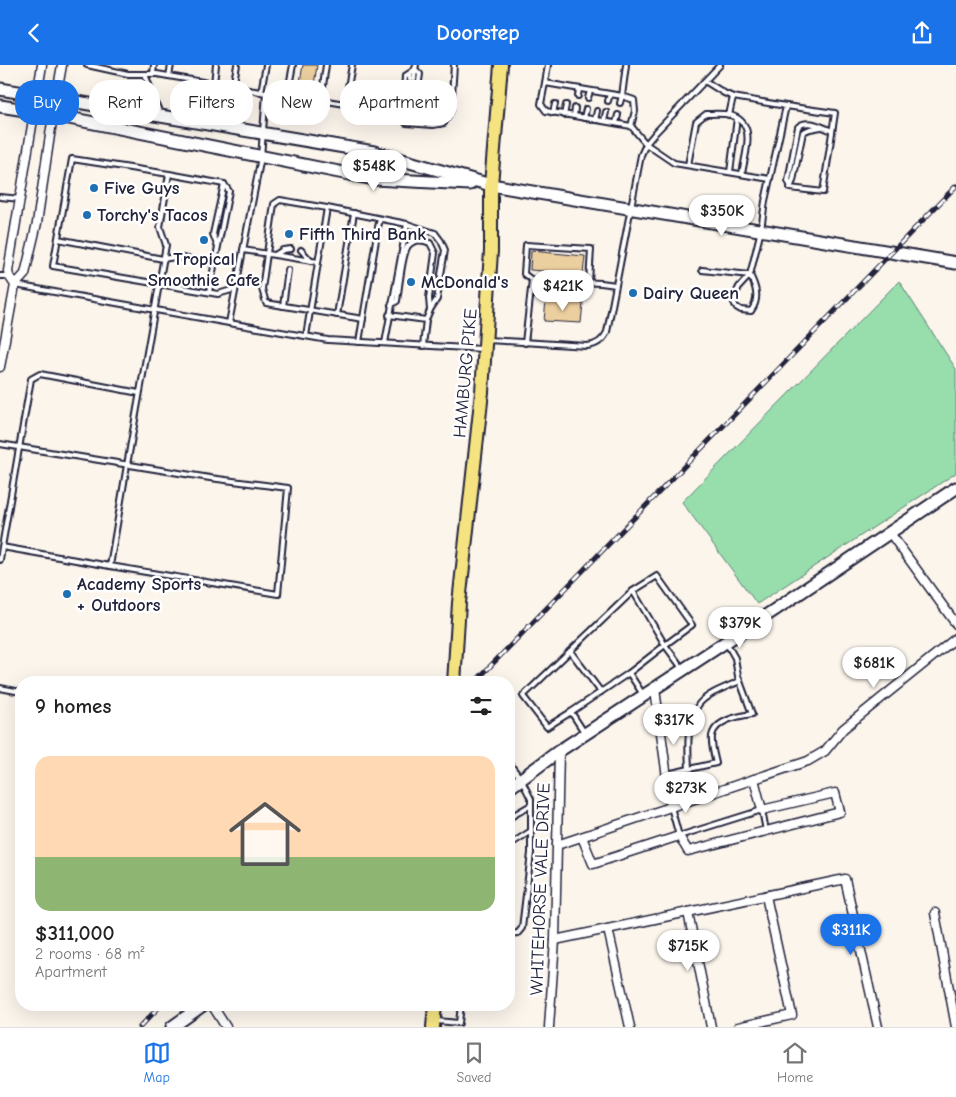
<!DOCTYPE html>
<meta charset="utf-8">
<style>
:root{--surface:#fff;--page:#f2f2f2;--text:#222;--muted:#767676;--line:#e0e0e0;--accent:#1a73e8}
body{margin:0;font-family:"Comic Neue",sans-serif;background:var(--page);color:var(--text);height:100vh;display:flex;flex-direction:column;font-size:19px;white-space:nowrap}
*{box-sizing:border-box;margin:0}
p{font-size:16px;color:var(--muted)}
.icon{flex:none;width:28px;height:28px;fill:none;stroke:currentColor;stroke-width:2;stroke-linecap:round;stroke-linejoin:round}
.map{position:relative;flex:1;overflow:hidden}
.details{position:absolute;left:15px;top:611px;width:500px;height:335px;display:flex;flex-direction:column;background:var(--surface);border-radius:20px;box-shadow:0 5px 20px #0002}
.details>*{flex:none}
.banner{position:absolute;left:15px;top:15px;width:500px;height:45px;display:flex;gap:10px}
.price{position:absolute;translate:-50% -42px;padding:0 11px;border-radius:18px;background:#fff;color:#222;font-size:16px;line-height:32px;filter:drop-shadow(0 1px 2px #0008)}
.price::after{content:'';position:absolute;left:50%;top:30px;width:15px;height:11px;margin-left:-8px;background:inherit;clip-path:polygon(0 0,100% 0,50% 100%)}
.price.current{background:var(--accent);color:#fff}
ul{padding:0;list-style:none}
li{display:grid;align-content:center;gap:10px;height:265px;padding:0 20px}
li+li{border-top:1px solid var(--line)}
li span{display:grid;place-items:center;height:155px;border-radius:15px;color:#555}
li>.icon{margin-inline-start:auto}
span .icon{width:90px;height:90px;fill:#fffc;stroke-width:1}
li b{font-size:21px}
h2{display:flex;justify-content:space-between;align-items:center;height:60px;padding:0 20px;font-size:21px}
.pill{padding:0 18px;border-radius:20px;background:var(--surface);box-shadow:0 5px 20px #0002;font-size:18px;line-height:45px}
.pill.current{background:var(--accent);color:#fff}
header{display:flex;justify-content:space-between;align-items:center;height:65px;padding:0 20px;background:var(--accent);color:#fff;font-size:22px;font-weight:800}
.tabs{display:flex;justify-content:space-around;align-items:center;height:70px;border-top:1px solid var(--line);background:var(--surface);font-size:14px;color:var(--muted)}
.tabs a{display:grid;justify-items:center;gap:2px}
.tabs .current{color:var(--accent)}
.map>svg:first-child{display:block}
.green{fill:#97deac;stroke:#5c8074}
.building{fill:#eccf9f;stroke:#22223b}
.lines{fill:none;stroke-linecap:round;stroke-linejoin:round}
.service-casing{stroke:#22223b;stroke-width:8}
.minor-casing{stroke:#22223b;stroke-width:11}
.secondary-casing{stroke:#22223b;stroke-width:15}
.primary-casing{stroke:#22223b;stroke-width:16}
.service{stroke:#fff;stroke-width:4}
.minor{stroke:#fff;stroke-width:8}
.secondary{stroke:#fff;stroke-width:11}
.primary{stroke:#f5e382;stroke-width:12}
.rail-casing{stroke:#22223b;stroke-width:5}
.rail{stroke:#fff;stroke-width:3;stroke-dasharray:9;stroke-linecap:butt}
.poi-dot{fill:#1f6fb2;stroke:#fff;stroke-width:2}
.labels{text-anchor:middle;stroke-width:5;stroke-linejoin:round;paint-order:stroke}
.poi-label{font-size:18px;font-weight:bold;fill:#22223b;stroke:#fff;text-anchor:start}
.street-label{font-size:18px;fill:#22223b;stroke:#fff}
</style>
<header><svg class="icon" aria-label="back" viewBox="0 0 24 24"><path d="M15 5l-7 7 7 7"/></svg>Doorstep<svg class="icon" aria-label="share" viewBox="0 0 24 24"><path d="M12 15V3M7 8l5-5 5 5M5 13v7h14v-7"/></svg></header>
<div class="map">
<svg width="956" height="962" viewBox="0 0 956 962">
<rect width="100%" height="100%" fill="#fbf5ec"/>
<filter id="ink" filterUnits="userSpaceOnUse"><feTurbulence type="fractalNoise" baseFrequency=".02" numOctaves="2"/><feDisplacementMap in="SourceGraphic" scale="10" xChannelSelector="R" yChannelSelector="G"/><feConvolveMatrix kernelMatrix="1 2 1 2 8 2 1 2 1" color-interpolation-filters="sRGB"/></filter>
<g filter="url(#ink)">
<polygon class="green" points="899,216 956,304 956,408 757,539 682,437"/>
<g class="building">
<polygon points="303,0 317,0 314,20 300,17"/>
<polygon points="531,186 585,191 583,209 530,205"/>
<polygon points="546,235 583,238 581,258 544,256"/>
</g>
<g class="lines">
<defs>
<g id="service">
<polyline points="548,0 545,18 622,31 626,0"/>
<polyline points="415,4 420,9 419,16"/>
<polyline points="145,9 160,49"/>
<polyline points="153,9 154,0"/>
<polyline points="169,11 171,0"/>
<polyline points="410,15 410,8 415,4 416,0"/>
<polyline points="414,15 415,4"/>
<polyline points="705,16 724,28 733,32 786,41"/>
<polyline points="545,18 541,39 546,46 631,61 646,79 674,98 770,114"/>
<polyline points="214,19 216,0"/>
<polyline points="233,22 237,0"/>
<polyline points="409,24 408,32 412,41 407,48 406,58 433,60 444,58 451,45 454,0"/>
<polyline points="261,27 266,0"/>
<polyline points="266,28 321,35 326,0"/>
<polyline points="287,31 293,0"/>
<polyline points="578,31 579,24"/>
<polyline points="588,33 590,26"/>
<polyline points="321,35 345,39 352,0"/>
<polyline points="608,36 610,29"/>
<polyline points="412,38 413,25"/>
<polyline points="620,38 622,31 634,35 635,46 631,61"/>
<polyline points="412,41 418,32 419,24"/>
<polyline points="407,48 403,44 405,11 410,8"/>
<polyline points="553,48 555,39"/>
<polyline points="564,50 566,40"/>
<polyline points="729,50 733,32"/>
<polyline points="574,51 575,43"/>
<polyline points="584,53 586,44"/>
<polyline points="595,55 597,46"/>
<polyline points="604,56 606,47"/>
<polyline points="616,58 618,50"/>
<polyline points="439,59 441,40"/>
<path d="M688,100L696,57L706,49C713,49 723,48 730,50C758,58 745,88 742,109"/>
<polyline points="730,107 737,53"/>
<polyline points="169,109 224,119 229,126 209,227"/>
<path d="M790,120L788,116L798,62C807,53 822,62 832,66"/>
<polyline points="0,132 21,134"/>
<polyline points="327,143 280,135 274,139 262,224 266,238 363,254"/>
<polyline points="378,162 380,154"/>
<polyline points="58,174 163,194 175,192 214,198"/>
<polyline points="217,180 213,169 224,119"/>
<polyline points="243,185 318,197"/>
<polyline points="301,185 311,196"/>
<polyline points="275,190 283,185 291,184"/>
<polyline points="702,205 750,210"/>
<path d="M750,210C756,222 760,234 751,246L741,245L736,242L733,235L739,222L750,210L761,165L765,136L786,41L835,48L823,127L790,123L793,116L803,67L810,64L821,62"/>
<polyline points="0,211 9,211"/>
<polyline points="532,215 524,209 526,180 591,184 589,217"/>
<polyline points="15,220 229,258 261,92 266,28 157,9 128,9 87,0"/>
<path d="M391,240L397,236C399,224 402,189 408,181C414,174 423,175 430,178L435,188L429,233L430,245"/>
<polyline points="283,241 288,205"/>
<polyline points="337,250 354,148"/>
<polyline points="389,250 426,255"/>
<polyline points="229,258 328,275 483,284"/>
<polyline points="306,271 327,143 407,159"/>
<path d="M488,275L587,281C597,280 603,276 607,267L641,90L646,79L656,67L720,0"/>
<polyline points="359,277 376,175"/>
<polyline points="385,278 407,159 435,168 441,176 445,185 437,234 430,245 426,255 423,281"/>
<polyline points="525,278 532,215 601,218 616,220"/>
<polyline points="139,328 40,309 31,314 2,482 110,501 127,400 166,180 160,162 169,109 72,94 53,201 218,229 235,224"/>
<polyline points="0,379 210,413 288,423 278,529 110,501"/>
<polyline points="0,495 2,482"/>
<polyline points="570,586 601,627"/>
<polyline points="629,608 665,580 633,526 657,511 692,560 665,580 682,603"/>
<polyline points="0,623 21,627"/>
<polyline points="571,647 547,662 523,631 633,526"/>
<polyline points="584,667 571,647 629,608 642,628"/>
<polyline points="509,698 521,714 531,734 531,788 522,863 518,868 509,869"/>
<path d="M689,704C688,683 686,657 699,639C708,628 727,622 740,616"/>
<path d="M667,709L716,698C714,690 711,680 712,671C715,655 739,651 752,649L738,611L735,593L727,579"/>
<polyline points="671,742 679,771 762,745 766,766"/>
<polyline points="509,753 531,740"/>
<polyline points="509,780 531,766"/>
<polyline points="437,956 459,958 461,940"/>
</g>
<g id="minor">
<polyline points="15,220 9,211 8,206 42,0"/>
<polyline points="0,302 15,220 25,209 37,158 53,50 62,0"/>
<polyline points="890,468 956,559"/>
<polyline points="655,624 671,742"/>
<polyline points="582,772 593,799 679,771 688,786 840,747 835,728 762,745 754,714"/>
<polyline points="557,780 808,696 825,686 843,664 956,573"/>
<polyline points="688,847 711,962"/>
<polyline points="935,848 956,962"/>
<polyline points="608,864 630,962"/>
<polyline points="555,875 845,814 878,962"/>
<polyline points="212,940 226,962"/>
<polyline points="549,962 555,875 559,686"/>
<polyline points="738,962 792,950 766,831"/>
</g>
<g id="secondary">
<polyline points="0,24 374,87 491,120 956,198"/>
<polyline points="0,41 44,48 374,114 470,119"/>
<polyline points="509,723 559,686 773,546 956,423"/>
<polyline points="172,962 203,940"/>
</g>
<g id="primary">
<polyline points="454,618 459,538 482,327 491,186 491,120 501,0"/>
<polyline points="433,962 435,940"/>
</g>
</defs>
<use href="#service" class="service-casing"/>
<use href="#minor" class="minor-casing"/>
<use href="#secondary" class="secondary-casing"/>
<use href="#primary" class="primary-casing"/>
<use href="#service" class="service"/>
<use href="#minor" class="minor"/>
<use href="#secondary" class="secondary"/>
<use href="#primary" class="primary"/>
<defs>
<g id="rail">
<polyline points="474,618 956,121"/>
<polyline points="140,962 161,940"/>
</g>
</defs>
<use href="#rail" class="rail-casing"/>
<use href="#rail" class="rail"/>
</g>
</g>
<g class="poi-dot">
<circle cx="94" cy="123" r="5"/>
<circle cx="87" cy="150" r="5"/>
<circle cx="289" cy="169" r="5"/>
<circle cx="204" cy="175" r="5"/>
<circle cx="411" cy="217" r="5"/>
<circle cx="633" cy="228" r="5"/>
<circle cx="67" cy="529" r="5"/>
</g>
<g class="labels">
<g class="poi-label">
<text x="104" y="129">Five Guys</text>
<text x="97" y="156">Torchy's Tacos</text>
<text x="299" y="175">Fifth Third Bank</text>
<text x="204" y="200" text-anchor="middle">Tropical<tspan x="204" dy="21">Smoothie Cafe</tspan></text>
<text x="421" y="223">McDonald's</text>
<text x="643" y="234">Dairy Queen</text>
<text x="77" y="525">Academy Sports<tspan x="77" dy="21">+ Outdoors</tspan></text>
</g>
<g class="street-label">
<text transform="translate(465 308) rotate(-85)" y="6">HAMBURG PIKE</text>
<text transform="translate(540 824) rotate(-88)" y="6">WHITEHORSE VALE DRIVE</text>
</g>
</g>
</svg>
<b class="price" style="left:374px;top:127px">$548K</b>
<b class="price" style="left:722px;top:172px">$350K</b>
<b class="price" style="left:563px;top:247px">$421K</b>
<b class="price" style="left:740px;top:584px">$379K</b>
<b class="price" style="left:874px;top:624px">$681K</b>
<b class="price" style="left:674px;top:681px">$317K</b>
<b class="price" style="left:686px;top:749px">$273K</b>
<b class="price current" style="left:851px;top:891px">$311K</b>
<b class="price" style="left:688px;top:907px">$715K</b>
<div class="banner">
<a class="pill current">Buy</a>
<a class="pill">Rent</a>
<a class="pill">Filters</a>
<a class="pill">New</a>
<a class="pill">Apartment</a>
</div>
<section class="details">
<h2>9 homes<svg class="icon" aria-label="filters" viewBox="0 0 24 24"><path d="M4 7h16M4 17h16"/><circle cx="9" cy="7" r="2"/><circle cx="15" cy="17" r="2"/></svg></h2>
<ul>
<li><span style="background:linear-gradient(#ffd9b3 65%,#8fb573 0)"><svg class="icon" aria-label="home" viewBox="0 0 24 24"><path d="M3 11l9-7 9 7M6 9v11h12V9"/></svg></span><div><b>$311,000</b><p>2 rooms · 68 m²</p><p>Apartment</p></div></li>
</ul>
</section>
</div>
<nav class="tabs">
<a class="current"><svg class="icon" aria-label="map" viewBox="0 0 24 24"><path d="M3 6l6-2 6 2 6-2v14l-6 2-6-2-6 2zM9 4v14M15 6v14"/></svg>Map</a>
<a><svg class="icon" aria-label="saved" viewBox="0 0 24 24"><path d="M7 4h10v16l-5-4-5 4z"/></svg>Saved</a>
<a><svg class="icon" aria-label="home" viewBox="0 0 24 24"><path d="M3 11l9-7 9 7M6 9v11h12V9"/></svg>Home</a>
</nav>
